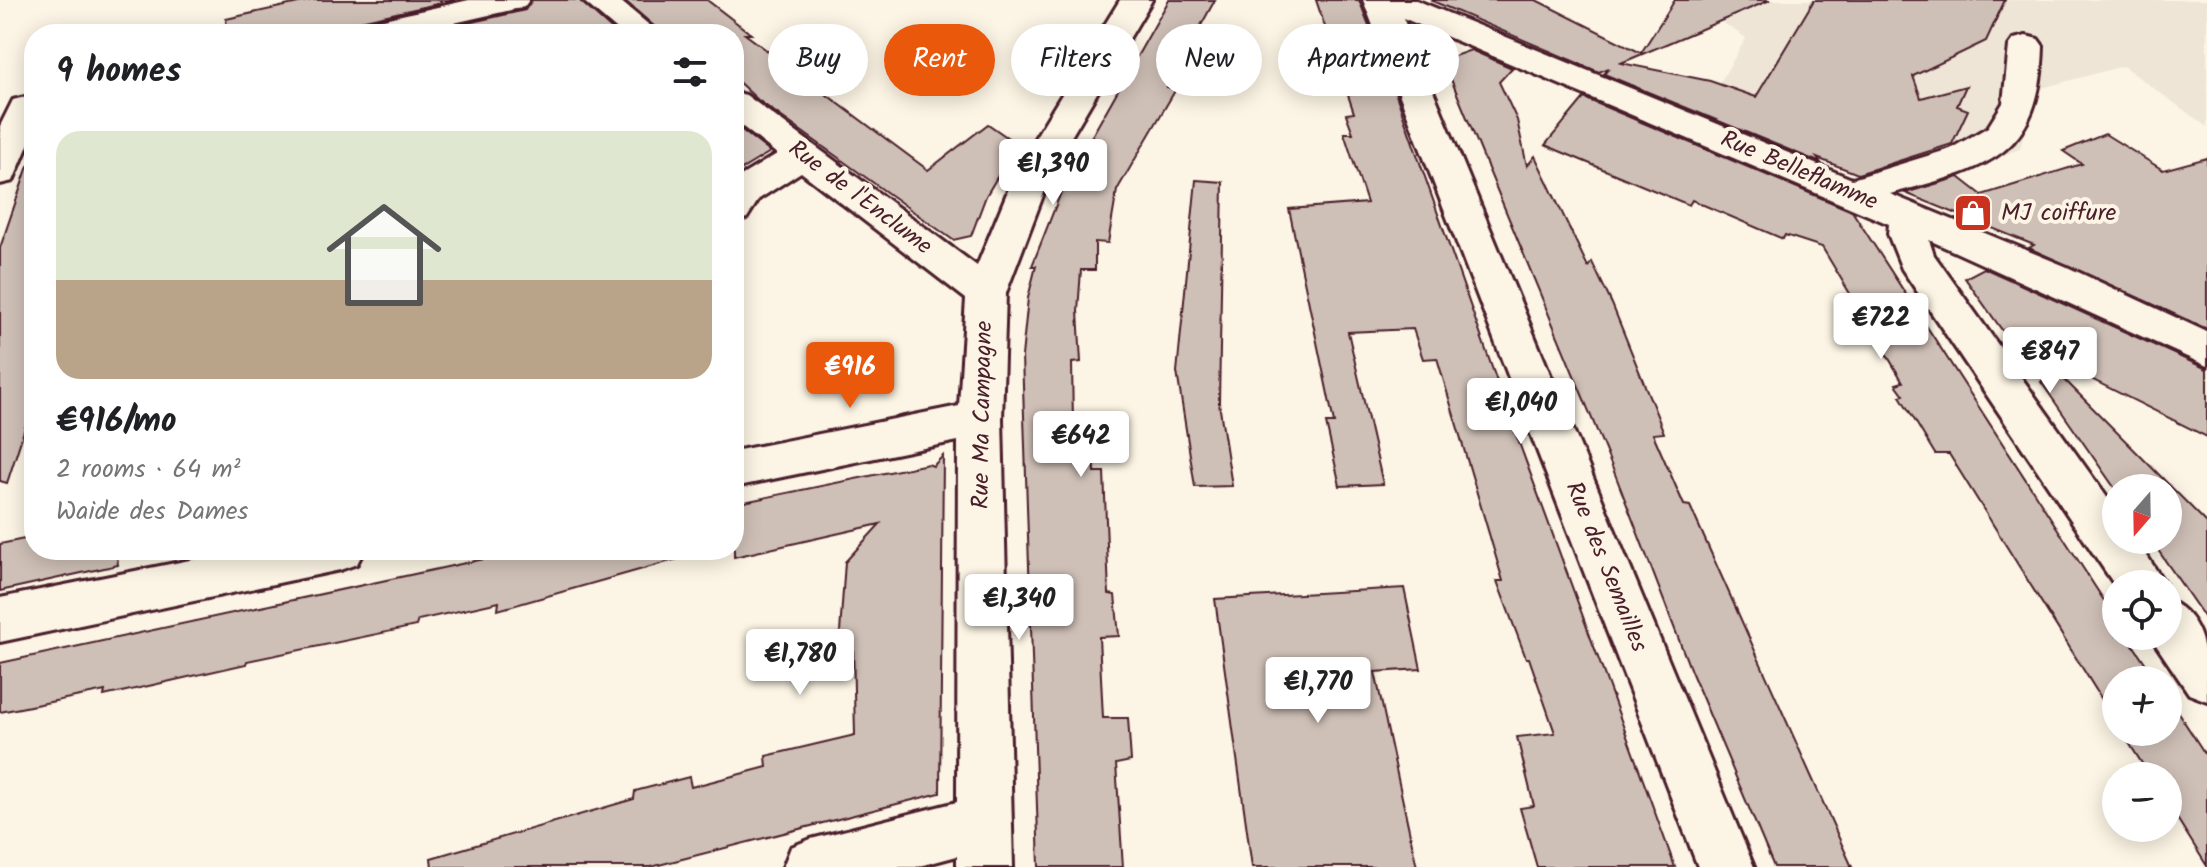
<!DOCTYPE html>
<meta charset="utf-8">
<style>
body{margin:0;font-family:Kalam,sans-serif;background:#f6f6f6;color:#202124;height:100vh;display:flex;flex-direction:column;font-size:30px;white-space:nowrap}
*{box-sizing:border-box;margin:0}
p{font-size:26px;color:#757577}
.icon{flex:none;width:44px;height:44px;fill:none;stroke:currentColor;stroke-width:2;stroke-linecap:round;stroke-linejoin:round}
.map{position:relative;flex:1;overflow:hidden}
.details{position:absolute;left:24px;top:24px;width:720px;height:536px;display:flex;flex-direction:column;background:#fff;border-radius:32px;box-shadow:0 4px 20px #0003}
.details>*{flex:none}
.hud{position:absolute;left:768px;top:24px;width:760px;height:72px;display:flex;gap:16px}
.needle{width:52px;rotate:200deg}
.fabs{position:absolute;left:2102px;top:474px;display:grid;gap:16px}
.fabs a{display:grid;place-items:center;width:80px;height:80px;border-radius:50%;background:#fff;box-shadow:0 4px 20px #0003;font-size:40px}
.price{position:absolute;translate:-50% -68px;padding:0 18px;border-radius:8px;background:#fff;color:#222;font-size:26px;line-height:52px;filter:drop-shadow(0 2px 4px #0008)}
.price::after{content:'';position:absolute;left:50%;top:48px;width:24px;height:18px;margin-left:-12px;background:inherit;clip-path:polygon(0 0,100% 0,50% 100%)}
.price.active{background:#ea580c;color:#fff}
ul{padding:0;list-style:none}
li{display:grid;align-content:center;gap:16px;height:424px;padding:0 32px}
li span{display:grid;place-items:center;height:248px;border-radius:24px;color:#555}
li>.icon{margin-inline-start:auto}
span .icon{width:144px;height:144px;fill:#fffc;stroke-width:1}
li b{font-size:34px}
h2{display:flex;justify-content:space-between;align-items:center;height:96px;padding:0 32px;font-size:34px}
.pill{padding:0 28px;border-radius:36px;background:#fff;box-shadow:0 4px 20px #0003;font-size:28px;line-height:72px}
.pill.active{background:#ea580c;color:#fff}
.map>svg:first-child{display:block}
</style>
<div class="map">
<svg width="2207" height="867" viewBox="0 0 2207 867">
<rect width="100%" height="100%" fill="#fcf5e5"/>
<filter id="ink" filterUnits="userSpaceOnUse"><feTurbulence type="fractalNoise" baseFrequency=".0125" numOctaves="2"/><feDisplacementMap in="SourceGraphic" scale="16" xChannelSelector="R" yChannelSelector="G"/><feConvolveMatrix kernelMatrix="1 2 1 2 8 2 1 2 1" color-interpolation-filters="sRGB"/></filter>
<g filter="url(#ink)">
<!-- built -->
<polygon fill="#eee5d7" points="1709,0 2207,0 2207,127 2123,66 2035,90 2020,149 1904,192 1702,113 1746,38 1697,5"/>
<!-- building -->
<g fill="#cfc0b7" stroke="#4a1f2b" stroke-width="2">
<polygon points="312,0 455,0 347,24 340,34 228,34 226,19"/>
<polygon points="532,0 579,0 617,34 419,34 525,10"/>
<polygon points="624,0 707,0 751,34 745,34 928,170 988,124 1024,149 1011,176 999,174 986,196 971,236 953,240 758,100 734,78 734,34 663,34"/>
<polygon points="1169,0 1215,0 1167,87 1176,89 1117,190 1108,243 1095,242 1095,270 1081,270 1078,311 1081,362 1072,363 1073,425 1081,425 1082,440 1094,441 1095,472 1104,472 1109,594 1115,595 1119,636 1099,637 1103,718 1128,718 1131,761 1116,764 1123,867 1039,867 1022,356 1028,298 1036,266 1032,266 1063,187 1050,185 1055,171 1067,180"/>
<polygon points="1316,0 1359,0 1394,89 1507,410 1675,867 1537,867 1520,808 1534,806 1517,737 1555,733 1529,658 1526,658 1497,581 1503,581 1437,358 1423,359 1413,329 1348,332 1383,484 1340,486 1326,423 1334,423 1289,209 1367,203 1344,133 1353,133 1346,114 1354,113"/>
<polygon points="1430,0 1536,0 1641,53 1675,0 1770,0 1621,63 1710,81 1756,97 1814,0 2005,0 1986,41 1913,76 1921,98 1966,86 1957,106 1968,110 1952,144 1858,174 1817,158 1821,163 1604,74 1609,68 1599,72"/>
<polygon points="1471,50 1512,68 1499,82 1517,120 1527,166 1535,156 1588,267 1592,262 1612,304 1664,433 1653,434 1684,505 1690,506 1852,867 1774,867 1691,671 1615,474 1443,60"/>
<polygon points="1584,98 1852,211 2116,619 2116,636 2127,636 2157,680 2116,680 2116,722 1949,454 1935,454 1900,396 1904,395 1896,384 1903,382 1822,247 1785,235 1783,239 1692,200 1689,205 1545,145"/>
<polygon points="734,124 770,152 734,174"/>
<polygon points="2105,134 2163,170 2207,158 2207,329 2029,248 2034,245 1905,193 1959,177 1982,195 2082,164 2063,151"/>
<polygon points="28,166 34,167 34,400 7,483 0,481 0,248"/>
<polygon points="1196,180 1223,182 1219,403 1232,486 1195,487 1177,372"/>
<polygon points="1984,268 2207,369 2207,437 2007,337 1965,278"/>
<polygon points="2055,370 2207,523 2207,621 2151,540 2168,540 2168,488 2116,490 2041,382"/>
<polygon points="943,456 940,793 651,867 432,867 431,858 634,799 635,791 689,777 691,787 767,767 766,756 855,735 853,646 839,647 845,562 880,524 734,557 734,504 928,464 933,466"/>
<polygon points="34,537 34,550 116,550 118,565 0,591 0,544"/>
<polygon points="526,550 677,550 678,559 498,610 499,602 418,620 416,626 247,661 246,664 153,685 104,696 105,691 0,712 0,663"/>
<polygon points="1404,588 1421,669 1375,672 1417,867 1252,867 1215,599"/>
<polygon points="2168,697 2207,757 2207,866 2168,804 2168,776 2150,776 2122,732 2168,732"/>
</g>
<g fill="none" stroke-linecap="round" stroke-linejoin="round">
<defs>
<g id="minor">
<polygon points="469,0 529,0 524,7 405,34 343,34 348,27"/>
<polygon points="582,0 619,0 660,34 622,34"/>
<polygon points="1120,0 1152,0 1055,164 1006,293 1002,419 1013,867 957,867 957,856 916,867 783,867 791,847 811,839 957,802 958,441 734,487 734,451 959,406 966,299 801,172 759,199 747,218 734,222 734,180 777,154 734,120 734,92 746,95 977,266 1019,164"/>
<path d="M1363,0h53l436,179 98,-30 38,-22 15,-24 6,-57 5,-7 12,-3 12,3 5,7c-3,113 -57,122 -153,148l175,72 142,66v34l-278,-126 5,15 182,255v30h21l28,44h-49v3l-214,-318 -14,-35 1,-10 -486,-206 351,849h-56z"/>
<polygon points="25,97 34,99 34,131 13,181 0,184 0,126 13,100"/>
<polygon points="240,550 364,550 357,564 340,570 0,642 0,598"/>
<path d="M2168,600c39,18 39,59 39,101l-18,-7 -39,-58h18z"/>
</g>
</defs>
<!-- minor casing -->
<use href="#minor" stroke="#4a1f2b" stroke-width="6"/>
<!-- minor -->
<use href="#minor" fill="#fcf5e5" fill-rule="evenodd"/>
</g>
</g>
<!-- icons -->
<defs>
<symbol id="shop-square" viewBox="-11 -11 22 22"><rect x="-9" y="-9" width="18" height="18" rx="4" fill="#c8321e" stroke="#fcf5e5"/><path d="M-5-2.5h2.3a2.7 3.5 0 0 1 5.4 0H5L5.5 6h-11ZM-1.5-2.5h3a1.5 2.3 0 0 0-3 0Z" fill="#fff"/></symbol>
</defs>
<g fill-rule="evenodd">
<use href="#shop-square" x="1951" y="191" width="44" height="44"/>
</g>
<g text-anchor="middle" dominant-baseline="central" stroke-width="8" stroke-linejoin="round" paint-order="stroke">
<!-- street labels -->
<g font-size="24" fill="#4a1f2b" stroke="#fcf5e5">
<text transform="translate(1799 171) rotate(23)">Rue Belleflamme</text>
<text transform="translate(860 198) rotate(37)">Rue de l'Enclume</text>
<text transform="translate(983 415) rotate(-89)">Rue Ma Campagne</text>
<text transform="translate(1606 567) rotate(68)">Rue des Semailles</text>
</g>
<!-- poi labels -->
<g font-size="24" fill="#4a1f2b" stroke="#fcf5e5" text-anchor="start">
<text x="2001" y="213">MJ coiffure</text>
</g>
</g>
</svg>
<div class="fabs">
<a><svg class="needle" viewBox="-14 -14 28 28"><path d="M0-13l5 13h-10z" fill="#e53935"/><path d="M0 13l5-13h-10z" fill="#757577"/></svg></a>
<a><svg class="icon" aria-label="locate" viewBox="0 0 24 24"><circle cx="12" cy="12" r="6"/><path d="M12 2v4M12 18v4M2 12h4M18 12h4"/></svg></a>
<a>+</a>
<a>−</a>
</div>
<b class="price" style="left:1053px;top:207px">€1,390</b>
<b class="price" style="left:1881px;top:361px">€722</b>
<b class="price" style="left:2050px;top:395px">€847</b>
<b class="price active" style="left:850px;top:410px">€916</b>
<b class="price" style="left:1521px;top:446px">€1,040</b>
<b class="price" style="left:1081px;top:479px">€642</b>
<b class="price" style="left:1019px;top:642px">€1,340</b>
<b class="price" style="left:800px;top:697px">€1,780</b>
<b class="price" style="left:1318px;top:725px">€1,770</b>
<div class="hud">
<a class="pill">Buy</a>
<a class="pill active">Rent</a>
<a class="pill">Filters</a>
<a class="pill">New</a>
<a class="pill">Apartment</a>
</div>
<section class="details">
<h2>9 homes<svg class="icon" aria-label="filters" viewBox="0 0 24 24"><path d="M4 7h16M4 17h16"/><circle cx="9" cy="7" r="2"/><circle cx="15" cy="17" r="2"/></svg></h2>
<ul>
<li><span style="background:linear-gradient(#dfe7d0 60%,#b9a48a 0)"><svg class="icon" aria-label="home" viewBox="0 0 24 24"><path d="M3 11l9-7 9 7M6 9v11h12V9"/></svg></span><div><b>€916/mo</b><p>2 rooms · 64 m²</p><p>Waide des Dames</p></div></li>
</ul>
</section>
</div>
